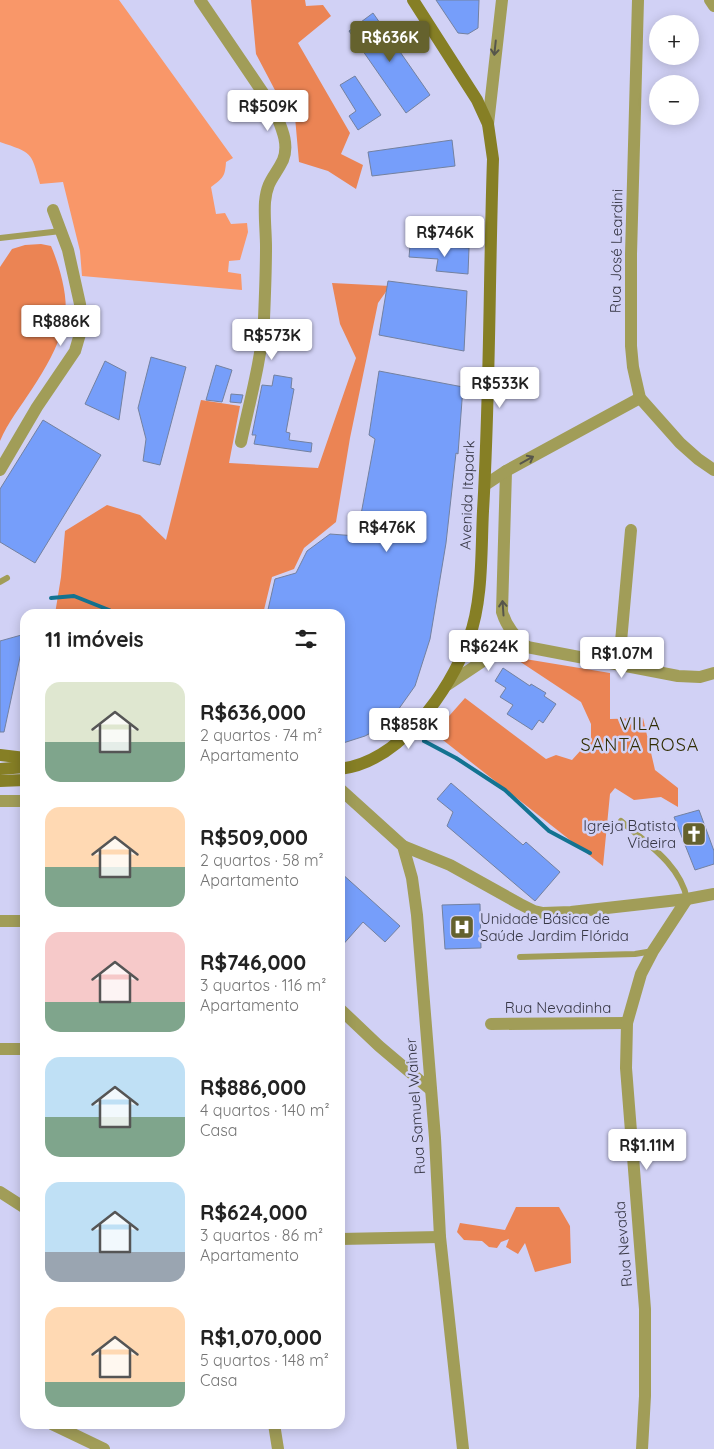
<!DOCTYPE html>
<html lang="pt">
<meta charset="utf-8">
<style>
body{margin:0;font-family:Quicksand,sans-serif;background:#f2f2f2;color:#222;height:100vh;display:flex;flex-direction:column;font-size:19px;white-space:nowrap}
*{box-sizing:border-box;margin:0}
p{font-size:16px;color:#767676}
.icon{flex:none;width:28px;height:28px;fill:none;stroke:currentColor;stroke-width:2;stroke-linecap:round;stroke-linejoin:round}
.map{position:relative;flex:1;overflow:hidden}
.panel{position:absolute;left:20px;top:609px;width:325px;height:820px;display:flex;flex-direction:column;background:#fff;border-radius:15px;box-shadow:0 2px 12px #0003}
.panel>*{flex:none}
.fabs{position:absolute;left:649px;top:15px;display:grid;gap:10px}
.fabs a{display:grid;place-items:center;width:50px;height:50px;border-radius:50%;background:#fff;box-shadow:0 2px 12px #0003;font-size:25px}
.price{position:absolute;translate:-50% -42px;padding:0 11px;border-radius:5px;background:#fff;color:#222;font-size:16px;line-height:32px;filter:drop-shadow(0 1px 2px #0008)}
.price::after{content:'';position:absolute;left:50%;top:30px;width:15px;height:11px;margin-left:-8px;background:inherit;clip-path:polygon(0 0,100% 0,50% 100%)}
.price.current{background:#65622e;color:#fff}
ul{padding:0;list-style:none}
li{display:flex;align-items:center;gap:15px;height:125px;padding:0 25px}
li span{display:grid;place-items:center;flex:none;width:140px;height:100px;border-radius:15px;color:#555}
li>.icon{margin-inline-start:auto}
span .icon{width:60px;height:60px;fill:#fffc;stroke-width:1}
li b{font-size:21px}
h2{display:flex;justify-content:space-between;align-items:center;height:60px;padding:0 25px;font-size:21px}
.map>svg:first-child{display:block}
</style>
<div class="map">
<svg width="714" height="1449" viewBox="0 0 714 1449">
<rect width="100%" height="100%" fill="#d1d1f5"/>
<!-- green -->
<path fill="#f99769" d="M0,0h119l114,158 -7,4c-1,15 -3,16 -15,25l5,27 9,-1 6,11 16,-1 1,9 -8,28 -11,1 -1,11 13,2 1,16 -160,-14 -2,-25 -17,-69 -23,2c-9,-33 -8,-31 -40,-42z"/>
<!-- forest -->
<g fill="#eb8454">
<polygon points="251,0 305,0 306,6 323,5 331,16 298,43 350,133 341,154 363,165 356,189 328,171 299,162 295,117 277,94 256,54"/>
<path d="M41,244l10,2c9,21 19,55 13,78 -6,23 -19,45 -32,65 -11,17 -24,33 -32,52v-174l12,-18 13,-4z"/>
<polygon points="332,283 390,286 378,303 350,438 336,522 304,548 294,569 272,577 263,614 55,614 61,577 65,531 107,505 140,515 166,540 201,400 240,406 229,463 318,468 356,358 340,324"/>
<polygon points="513,657 610,673 610,719 643,718 655,770 678,788 678,807 661,797 634,800 615,788 610,794 603,866 434,733 465,698 546,759 556,755 572,760 591,739 591,724 581,702"/>
<polygon points="516,1207 559,1207 570,1226 571,1263 535,1272 525,1243 518,1254 506,1247 509,1239 501,1242 497,1248 489,1247 482,1241 464,1240 457,1232 460,1223 505,1230"/>
</g>
<g fill="none" stroke-linecap="round" stroke-linejoin="round">
<!-- stream -->
<g stroke="#137391" stroke-width="4">
<polyline points="51,598 74,596 109,610 116,614"/>
<polyline points="424,741 456,758 505,790 549,831 590,853"/>
</g>
</g>
<!-- building -->
<g fill="#769efa" stroke="#7381a0">
<polygon points="436,0 479,0 478,28 468,34 458,33"/>
<polygon points="373,13 430,95 406,113 349,31"/>
<polygon points="355,76 381,115 358,130 349,116 356,111 340,85"/>
<polygon points="452,140 455,166 372,176 368,152"/>
<polygon points="410,246 469,248 468,274 436,271 438,259 409,257"/>
<polygon points="388,281 467,291 464,351 379,335"/>
<polygon points="151,357 186,367 160,465 143,461 146,439 138,408"/>
<polygon points="105,361 126,372 119,420 85,404"/>
<polygon points="216,365 232,370 222,402 206,400"/>
<polygon points="379,371 463,387 458,454 456,453 446,543 430,639 415,686 398,710 380,728 365,736 340,744 340,614 267,614 275,579 296,573 307,551 330,534 357,536 375,439 369,435"/>
<polygon points="274,375 292,378 291,388 294,389 286,432 290,433 289,440 312,443 311,452 254,444 256,435 252,435 262,385 272,386"/>
<polygon points="231,394 243,395 241,403 230,402"/>
<polygon points="43,420 101,455 35,563 0,542 0,489"/>
<polygon points="25,634 4,732 0,732 0,641"/>
<polygon points="503,668 530,686 531,684 546,693 544,696 556,704 543,723 539,720 532,730 507,714 513,705 500,697 506,688 495,681"/>
<polygon points="451,783 523,845 526,842 560,872 535,901 447,826 453,812 437,799"/>
<polygon points="699,810 714,851 714,864 695,870 674,817"/>
<polygon points="340,872 400,926 385,942 363,922 340,948"/>
<polygon points="480,904 481,948 445,949 442,905"/>
</g>
<g fill="none" stroke-linecap="round" stroke-linejoin="round">
<!-- lane -->
<g stroke="#a19d58" stroke-width="6">
<polyline points="0,238 61,231"/>
<polyline points="0,582 7,578"/>
<path d="M621,821c25,22 59,43 66,78"/>
<polyline points="520,957 635,954 653,951"/>
</g>
<!-- street -->
<g stroke="#a19d58" stroke-width="12">
<path d="M200,0l74,109c6,16 16,34 9,51 -8,17 -16,20 -18,42 -1,15 1,30 1,45 0,24 -1,48 -2,72 -2,38 -15,85 -23,123"/>
<polyline points="638,0 631,254 631,346 633,367 640,398 680,443 698,459 714,470"/>
<polyline points="710,0 714,6"/>
<polyline points="488,124 502,0"/>
<polyline points="0,470 37,407 75,351 82,327 80,304 68,250 53,210"/>
<path d="M506,471l-4,141c5,16 13,24 25,35"/>
<polyline points="485,485 506,471 640,398"/>
<polyline points="619,664 631,530"/>
<polyline points="447,685 492,655 527,647 678,676 700,677 714,673"/>
<polyline points="340,789 403,846 412,878 417,915 435,1138 440,1237 463,1449"/>
<polyline points="0,801 25,801"/>
<polyline points="403,846 450,865 520,904 534,911 543,913 571,912 687,899 714,894"/>
<polyline points="0,921 25,921"/>
<polyline points="340,1009 379,1046 431,1090"/>
<polyline points="491,1024 627,1023"/>
<polyline points="0,1049 25,1049"/>
<polyline points="0,1192 25,1208"/>
<polyline points="340,1239 440,1237"/>
<polyline points="52,1424 104,1449"/>
<polyline points="274,1424 278,1449"/>
<polyline points="642,1449 645,1396 645,1309 626,1068 627,1023 641,974 653,951 687,899"/>
</g>
<!-- secondary -->
<g stroke="#867f25" stroke-width="12">
<polyline points="0,755 25,758"/>
<polyline points="0,769 25,767"/>
<path d="M340,769c60,-7 110,-78 129,-131 14,-37 12,-88 14,-127 7,-117 6,-235 10,-352l-5,-35 -11,-24 -64,-100"/>
<polyline points="0,781 25,780"/>
</g>
</g>
<!-- one-way arrows -->
<defs><path id="oneway-shaft" d="M-6 0H5M1.5-3L5.5 0L1.5 3" fill="none" stroke-width="1.6" stroke-linecap="round" stroke-linejoin="round" transform="scale(1.25)"/></defs>
<g stroke="#57564b">
<use href="#oneway-shaft" transform="translate(495 48) rotate(96)"/>
<use href="#oneway-shaft" transform="translate(527 460) rotate(-29)"/>
<use href="#oneway-shaft" transform="translate(503 608) rotate(-94)"/>
</g>
<!-- icons -->
<defs>
<symbol id="church-square" viewBox="-11 -11 22 22"><rect x="-9" y="-9" width="18" height="18" rx="4" fill="#65622e" stroke="#d1d1f5"/><path d="M-1.2-6h2.4v3.5h3.3v2.4h-3.3V6h-2.4V-.1h-3.3v-2.4h3.3Z" fill="#fff"/></symbol>
<symbol id="hospital-square" viewBox="-11 -11 22 22"><rect x="-9" y="-9" width="18" height="18" rx="4" fill="#65622e" stroke="#d1d1f5"/><path d="M-5-5h3v3.5h4V-5h3V5h-3V1.5h-4V5h-3Z" fill="#fff"/></symbol>
</defs>
<g fill-rule="evenodd">
<use href="#church-square" x="680" y="820" width="28" height="28"/>
<use href="#hospital-square" x="448" y="913" width="28" height="28"/>
</g>
<g text-anchor="middle" dominant-baseline="central" stroke-width="5" stroke-linejoin="round" paint-order="stroke">
<!-- street labels -->
<g font-size="15" fill="#373745" stroke="#d1d1f5">
<text transform="translate(616 251) rotate(-89)">Rua José Leardini</text>
<text transform="translate(467 495) rotate(-88)">Avenida Itapark</text>
<text x="558" y="1007">Rua Nevadinha</text>
<text transform="translate(415 1106) rotate(-94)">Rua Samuel Wainer</text>
<text transform="translate(623 1244) rotate(-95)">Rua Nevada</text>
</g>
<!-- poi labels -->
<g font-size="15" fill="#373745" stroke="#d1d1f5" text-anchor="end">
<text x="676" y="825">Igreja Batista<tspan x="676" dy="17">Videira</tspan></text>
<text x="480" y="918" text-anchor="start">Unidade Básica de<tspan x="480" dy="17">Saúde Jardim Flórida</tspan></text>
</g>
<!-- quarter labels -->
<g font-size="18" letter-spacing="1" fill="#302d02" stroke="#d1d1f5">
<text x="640" y="723">VILA<tspan x="640" dy="21">SANTA ROSA</tspan></text>
</g>
</g>
</svg>
<div class="fabs">
<a>+</a>
<a>−</a>
</div>
<b class="price current" style="left:390px;top:63px">R$636K</b>
<b class="price" style="left:268px;top:132px">R$509K</b>
<b class="price" style="left:445px;top:258px">R$746K</b>
<b class="price" style="left:61px;top:347px">R$886K</b>
<b class="price" style="left:272px;top:361px">R$573K</b>
<b class="price" style="left:500px;top:409px">R$533K</b>
<b class="price" style="left:387px;top:553px">R$476K</b>
<b class="price" style="left:489px;top:672px">R$624K</b>
<b class="price" style="left:622px;top:679px">R$1.07M</b>
<b class="price" style="left:409px;top:750px">R$858K</b>
<b class="price" style="left:647px;top:1171px">R$1.11M</b>
<section class="panel">
<h2>11 imóveis<svg class="icon" aria-label="filters" viewBox="0 0 24 24"><path d="M4 7h16M4 17h16"/><circle cx="9" cy="7" r="2"/><circle cx="15" cy="17" r="2"/></svg></h2>
<ul>
<li><span style="background:linear-gradient(#dfe7d0 60%,#7fa58c 0)"><svg class="icon" aria-label="home" viewBox="0 0 24 24"><path d="M3 11l9-7 9 7M6 9v11h12V9"/></svg></span><div><b>R$636,000</b><p>2 quartos · 74 m²</p><p>Apartamento</p></div></li>
<li><span style="background:linear-gradient(#ffd9b3 60%,#7fa58c 0)"><svg class="icon" aria-label="home" viewBox="0 0 24 24"><path d="M3 11l9-7 9 7M6 9v11h12V9"/></svg></span><div><b>R$509,000</b><p>2 quartos · 58 m²</p><p>Apartamento</p></div></li>
<li><span style="background:linear-gradient(#f6c9c9 70%,#7fa58c 0)"><svg class="icon" aria-label="home" viewBox="0 0 24 24"><path d="M3 11l9-7 9 7M6 9v11h12V9"/></svg></span><div><b>R$746,000</b><p>3 quartos · 116 m²</p><p>Apartamento</p></div></li>
<li><span style="background:linear-gradient(#bfe0f5 60%,#7fa58c 0)"><svg class="icon" aria-label="home" viewBox="0 0 24 24"><path d="M3 11l9-7 9 7M6 9v11h12V9"/></svg></span><div><b>R$886,000</b><p>4 quartos · 140 m²</p><p>Casa</p></div></li>
<li><span style="background:linear-gradient(#bfe0f5 70%,#9aa5b1 0)"><svg class="icon" aria-label="home" viewBox="0 0 24 24"><path d="M3 11l9-7 9 7M6 9v11h12V9"/></svg></span><div><b>R$624,000</b><p>3 quartos · 86 m²</p><p>Apartamento</p></div></li>
<li><span style="background:linear-gradient(#ffd9b3 75%,#7fa58c 0)"><svg class="icon" aria-label="home" viewBox="0 0 24 24"><path d="M3 11l9-7 9 7M6 9v11h12V9"/></svg></span><div><b>R$1,070,000</b><p>5 quartos · 148 m²</p><p>Casa</p></div></li>
</ul>
</section>
</div>
